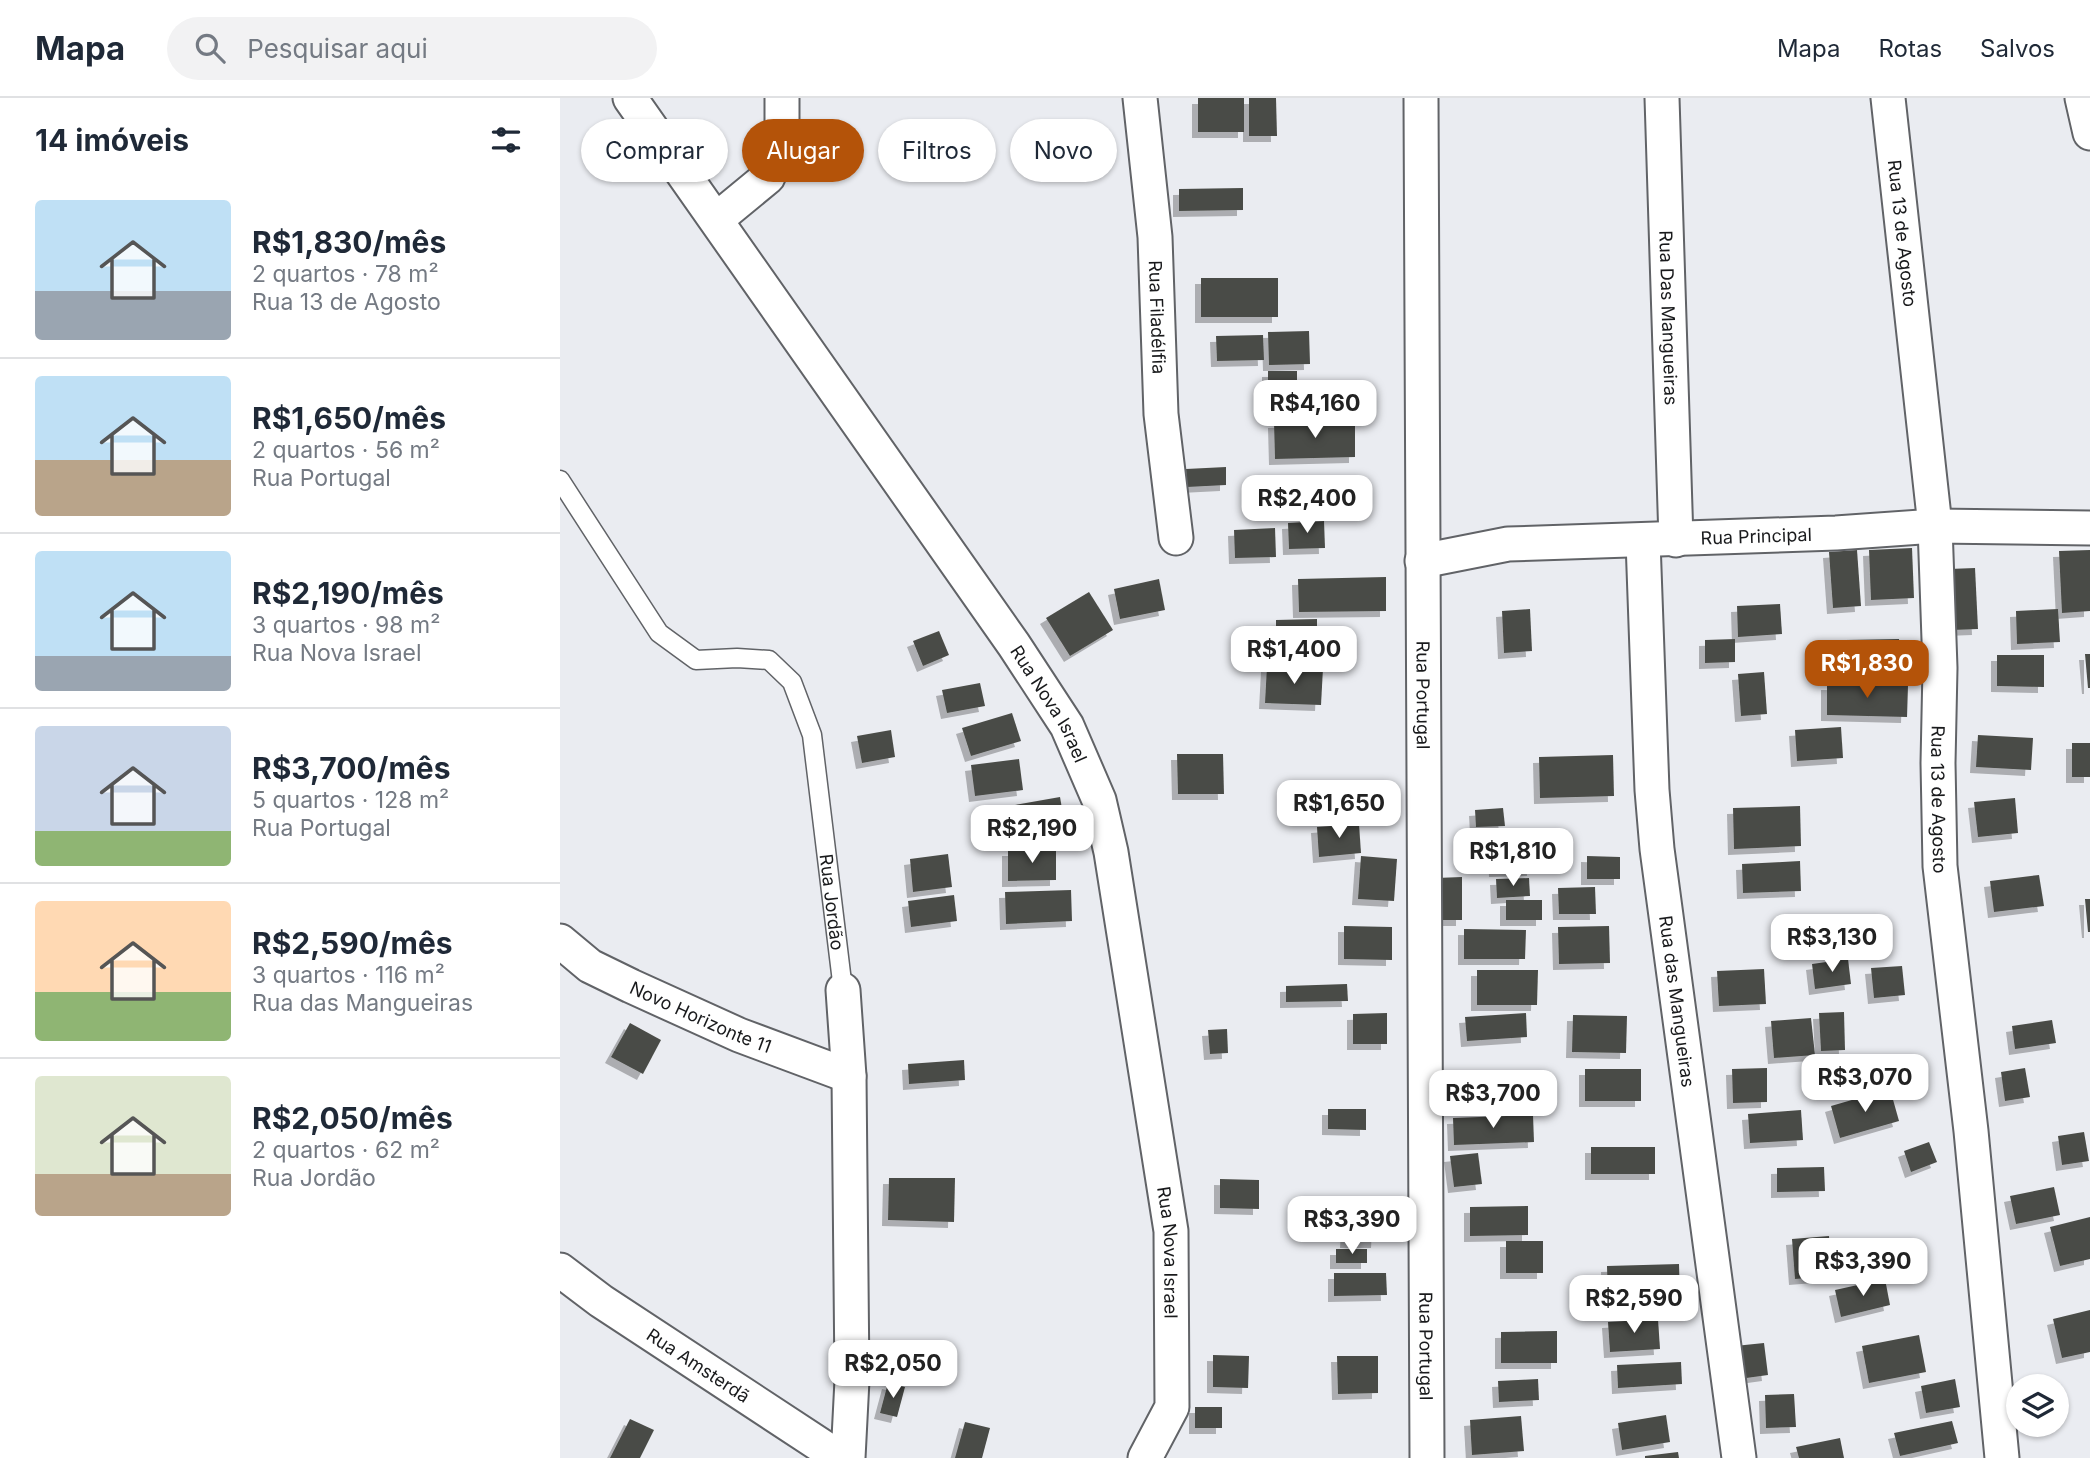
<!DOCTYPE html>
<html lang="pt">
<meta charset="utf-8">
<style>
body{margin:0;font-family:Inter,sans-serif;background:#f2f2f3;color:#1f2937;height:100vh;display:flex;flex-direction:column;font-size:26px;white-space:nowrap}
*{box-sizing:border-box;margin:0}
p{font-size:23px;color:#747a83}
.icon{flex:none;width:38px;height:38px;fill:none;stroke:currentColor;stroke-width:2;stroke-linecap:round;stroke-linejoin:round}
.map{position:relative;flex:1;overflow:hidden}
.side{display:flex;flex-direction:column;background:#fff;width:560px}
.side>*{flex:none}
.hud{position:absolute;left:21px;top:21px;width:665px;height:63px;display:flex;gap:14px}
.fabs{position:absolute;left:1446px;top:1276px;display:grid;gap:14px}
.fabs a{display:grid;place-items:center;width:63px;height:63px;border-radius:50%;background:#fff;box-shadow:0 2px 5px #0004;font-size:35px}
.price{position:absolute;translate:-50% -60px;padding:0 16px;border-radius:14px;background:#fff;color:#222;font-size:23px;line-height:46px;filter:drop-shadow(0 2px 4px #0008)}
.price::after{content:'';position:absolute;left:50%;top:42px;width:21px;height:16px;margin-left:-10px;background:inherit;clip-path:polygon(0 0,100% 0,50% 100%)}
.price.selected{background:#b45309;color:#fff}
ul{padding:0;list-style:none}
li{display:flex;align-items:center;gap:21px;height:175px;padding:0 35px}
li+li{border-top:2px solid #e0e1e3}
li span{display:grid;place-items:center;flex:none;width:196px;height:140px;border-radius:7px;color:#555}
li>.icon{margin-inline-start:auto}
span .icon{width:84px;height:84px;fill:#fffc;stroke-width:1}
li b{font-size:30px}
h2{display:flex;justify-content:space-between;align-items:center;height:84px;padding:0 35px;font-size:30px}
.tag{padding:0 24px;border-radius:32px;background:#fff;box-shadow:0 2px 5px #0004;font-size:24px;line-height:63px}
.tag.selected{background:#b45309;color:#fff}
header{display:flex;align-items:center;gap:42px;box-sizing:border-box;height:98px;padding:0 35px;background:#fff;border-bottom:2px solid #e0e1e3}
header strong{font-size:33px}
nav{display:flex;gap:38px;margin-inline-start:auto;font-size:24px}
.search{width:490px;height:63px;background:#f2f2f3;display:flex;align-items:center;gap:18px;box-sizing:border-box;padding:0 24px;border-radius:38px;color:#747a83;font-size:26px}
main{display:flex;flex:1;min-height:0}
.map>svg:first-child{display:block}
</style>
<header>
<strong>Mapa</strong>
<div class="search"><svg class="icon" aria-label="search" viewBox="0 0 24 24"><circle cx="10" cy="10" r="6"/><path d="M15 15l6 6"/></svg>Pesquisar aqui</div>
<nav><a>Mapa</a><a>Rotas</a><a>Salvos</a></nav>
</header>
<main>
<section class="side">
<h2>14 imóveis<svg class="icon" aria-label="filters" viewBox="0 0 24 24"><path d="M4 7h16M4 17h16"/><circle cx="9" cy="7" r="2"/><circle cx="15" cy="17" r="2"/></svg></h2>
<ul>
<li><span style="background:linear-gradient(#bfe0f5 65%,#9aa5b1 0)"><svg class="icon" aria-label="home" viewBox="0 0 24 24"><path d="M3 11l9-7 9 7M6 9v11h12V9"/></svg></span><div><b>R$1,830/mês</b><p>2 quartos · 78 m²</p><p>Rua 13 de Agosto</p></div></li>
<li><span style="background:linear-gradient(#bfe0f5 60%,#b9a48a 0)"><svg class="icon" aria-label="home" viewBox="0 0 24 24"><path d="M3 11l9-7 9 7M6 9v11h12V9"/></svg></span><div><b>R$1,650/mês</b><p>2 quartos · 56 m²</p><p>Rua Portugal</p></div></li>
<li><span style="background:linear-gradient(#bfe0f5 75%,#9aa5b1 0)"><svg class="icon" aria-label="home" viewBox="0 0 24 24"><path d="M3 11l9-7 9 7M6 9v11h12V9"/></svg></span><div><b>R$2,190/mês</b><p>3 quartos · 98 m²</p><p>Rua Nova Israel</p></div></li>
<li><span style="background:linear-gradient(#c9d6e8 75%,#8fb573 0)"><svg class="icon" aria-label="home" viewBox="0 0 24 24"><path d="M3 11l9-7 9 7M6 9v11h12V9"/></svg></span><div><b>R$3,700/mês</b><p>5 quartos · 128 m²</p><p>Rua Portugal</p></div></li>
<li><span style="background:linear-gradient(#ffd9b3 65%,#8fb573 0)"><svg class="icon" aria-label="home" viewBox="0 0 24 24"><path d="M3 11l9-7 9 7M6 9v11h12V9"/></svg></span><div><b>R$2,590/mês</b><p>3 quartos · 116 m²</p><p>Rua das Mangueiras</p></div></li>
<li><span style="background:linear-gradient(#dfe7d0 70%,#b9a48a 0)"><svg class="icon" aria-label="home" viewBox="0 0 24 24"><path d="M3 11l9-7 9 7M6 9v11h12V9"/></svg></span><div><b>R$2,050/mês</b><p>2 quartos · 62 m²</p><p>Rua Jordão</p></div></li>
</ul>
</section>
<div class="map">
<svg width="1530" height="1360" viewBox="0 0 1530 1360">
<defs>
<filter id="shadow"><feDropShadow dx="-6" dy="6" stdDeviation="0" flood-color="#0004"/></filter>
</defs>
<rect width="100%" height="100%" fill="#eaecf1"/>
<!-- building -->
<g fill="#4a4c47" filter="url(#shadow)">
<rect x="638" y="0" width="46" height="34"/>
<polygon points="689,0 716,0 717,38 689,38"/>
<polygon points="683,90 683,112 619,113 619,91"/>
<rect x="641" y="180" width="77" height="39"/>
<polygon points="749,233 750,266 709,267 708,234"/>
<polygon points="703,237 704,262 657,263 656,238"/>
<rect x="708" y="273" width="29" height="44"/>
<polygon points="795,323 795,359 715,361 714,324"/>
<polygon points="666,369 666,387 627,389 626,371"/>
<polygon points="764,423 765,450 729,451 728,425"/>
<polygon points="715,430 716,459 675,460 674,432"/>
<polygon points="1352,450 1354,500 1311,502 1309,452"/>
<polygon points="1297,452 1301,508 1273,510 1269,454"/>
<polygon points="1530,452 1530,513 1502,515 1499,453"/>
<polygon points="1415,470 1418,531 1392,532 1389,471"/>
<polygon points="826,479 826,513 739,514 738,481"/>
<polygon points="599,481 605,512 560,521 554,491"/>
<polygon points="529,494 553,532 510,558 486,520"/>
<polygon points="1220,506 1222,536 1178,539 1177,508"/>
<polygon points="970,511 972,553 944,555 942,513"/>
<polygon points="1498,511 1500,544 1457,546 1456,513"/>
<polygon points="757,521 757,558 716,558 716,522"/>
<polygon points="379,533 389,557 363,568 353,543"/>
<polygon points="1175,541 1175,564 1145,565 1145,542"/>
<polygon points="1339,541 1340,569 1287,570 1286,542"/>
<polygon points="1525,556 1530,556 1530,590 1528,590"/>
<polygon points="1437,557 1484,557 1484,589 1437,588"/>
<polygon points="707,568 763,570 761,607 705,605"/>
<polygon points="1204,574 1207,616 1181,618 1178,576"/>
<polygon points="420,585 425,608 387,615 382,592"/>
<polygon points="1267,586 1348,587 1347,619 1267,617"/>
<polygon points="452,615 461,643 411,658 402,630"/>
<polygon points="1281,629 1283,660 1237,663 1235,632"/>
<polygon points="331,632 335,659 302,665 297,638"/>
<polygon points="1418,637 1473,640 1471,672 1416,669"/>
<rect x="1512" y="645" width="18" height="34"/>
<polygon points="617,656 663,656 664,696 618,696"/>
<polygon points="1053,657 1054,698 980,700 979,659"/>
<polygon points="459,661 463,692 415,698 411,667"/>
<polygon points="500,699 505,728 461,737 455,707"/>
<polygon points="1455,700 1458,735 1418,739 1414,704"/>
<polygon points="1240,708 1241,748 1174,751 1173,710"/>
<polygon points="943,710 945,728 916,729 915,712"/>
<polygon points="799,726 801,755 759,759 757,729"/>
<polygon points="972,745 973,772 935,773 934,746"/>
<polygon points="448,752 496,752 496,782 448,783"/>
<polygon points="388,756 392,789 353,794 350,761"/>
<polygon points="801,758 837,761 834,803 798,801"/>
<polygon points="1027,758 1060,759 1060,781 1027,781"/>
<polygon points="1240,763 1241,793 1183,795 1182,766"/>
<polygon points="1479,777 1484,808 1434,814 1430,783"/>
<polygon points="902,779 902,822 876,822 876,780"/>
<polygon points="969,780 970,798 937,800 936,781"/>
<polygon points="1035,789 1036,816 999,816 998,790"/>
<polygon points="511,792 512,823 446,826 445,794"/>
<polygon points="394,797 397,823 351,829 348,803"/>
<polygon points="1525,801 1530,801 1530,834 1528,834"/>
<rect x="946" y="802" width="36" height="20"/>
<polygon points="784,828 832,829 832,862 784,861"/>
<polygon points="1049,828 1050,865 999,866 998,829"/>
<polygon points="904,831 966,832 965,861 904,861"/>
<polygon points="1288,861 1291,886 1255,891 1252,866"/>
<polygon points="1342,868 1345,897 1314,900 1311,870"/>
<polygon points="1204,871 1206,906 1159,908 1157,873"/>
<polygon points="917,872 978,872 977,907 917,907"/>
<polygon points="787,886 788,903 726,904 726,888"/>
<polygon points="1284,914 1285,952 1261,953 1259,915"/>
<polygon points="827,915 827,946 793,946 793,916"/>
<polygon points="966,915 967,939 907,943 905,919"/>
<polygon points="1013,917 1067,918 1066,955 1012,954"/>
<polygon points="1251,920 1255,957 1214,960 1211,923"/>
<polygon points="1492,922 1496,945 1455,951 1452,928"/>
<polygon points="70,925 101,942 83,976 51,959"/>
<polygon points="667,931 668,955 650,956 648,932"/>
<polygon points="404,962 405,982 349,986 348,966"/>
<polygon points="1207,970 1207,1004 1173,1005 1172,971"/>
<polygon points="1465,970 1470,999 1445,1003 1441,974"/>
<rect x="1025" y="971" width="56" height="32"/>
<polygon points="1330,991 1339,1023 1280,1040 1271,1008"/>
<polygon points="768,1011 806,1011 806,1032 768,1031"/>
<polygon points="1241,1012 1243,1042 1190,1045 1188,1016"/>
<polygon points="973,1017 974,1044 894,1047 893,1020"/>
<polygon points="1524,1034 1529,1063 1502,1067 1498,1038"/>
<polygon points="1369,1044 1377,1064 1351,1074 1344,1053"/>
<rect x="1031" y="1049" width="64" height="27"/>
<polygon points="918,1055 922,1086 894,1089 890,1058"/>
<polygon points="1264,1069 1265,1093 1217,1094 1217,1070"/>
<polygon points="329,1080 395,1080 394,1124 328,1122"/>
<polygon points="660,1081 699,1082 699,1111 660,1110"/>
<polygon points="1494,1089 1500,1117 1456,1126 1450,1098"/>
<polygon points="968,1108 968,1137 910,1138 910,1109"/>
<polygon points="1530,1119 1530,1161 1500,1168 1490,1129"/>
<polygon points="787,1125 818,1126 817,1144 786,1144"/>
<polygon points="1269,1138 1272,1178 1235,1181 1232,1141"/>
<rect x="946" y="1143" width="37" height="32"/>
<rect x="776" y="1151" width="31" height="14"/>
<polygon points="1119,1166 1120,1199 1048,1202 1047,1168"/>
<polygon points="774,1175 826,1175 827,1197 774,1198"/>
<polygon points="1325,1181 1330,1207 1281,1219 1275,1192"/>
<polygon points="1530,1212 1530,1254 1502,1260 1493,1221"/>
<polygon points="1098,1221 1100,1251 1050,1254 1048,1224"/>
<polygon points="997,1233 997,1265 941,1265 941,1234"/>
<polygon points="1359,1237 1366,1274 1309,1285 1302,1248"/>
<polygon points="1204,1245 1208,1277 1179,1281 1175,1248"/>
<polygon points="653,1257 689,1258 688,1290 653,1289"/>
<polygon points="777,1258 818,1258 818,1295 778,1296"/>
<polygon points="1121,1264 1122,1286 1058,1290 1057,1267"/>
<polygon points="978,1281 979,1302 939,1304 938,1283"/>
<polygon points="1395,1281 1400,1309 1366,1315 1361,1288"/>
<polygon points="328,1285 345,1289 337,1319 320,1315"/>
<polygon points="1234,1296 1236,1329 1206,1330 1205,1297"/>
<rect x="635" y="1309" width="27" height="21"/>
<polygon points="1106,1317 1110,1344 1062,1352 1058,1325"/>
<polygon points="961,1318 964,1353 912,1357 910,1322"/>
<polygon points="70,1321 94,1332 80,1360 50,1360"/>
<polygon points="1392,1323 1398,1345 1340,1358 1334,1335"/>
<polygon points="405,1324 430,1330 422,1360 395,1360"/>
<polygon points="1280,1340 1284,1360 1239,1360 1236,1349"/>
<polygon points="1118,1354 1119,1360 1085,1360 1085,1358"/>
</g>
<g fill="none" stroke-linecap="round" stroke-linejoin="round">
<defs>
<g id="lane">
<path id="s1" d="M0,382l99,153 37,27 41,-2 32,2 23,22 20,53 31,255"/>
</g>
<g id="street">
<path id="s2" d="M70,0l384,547 53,81 32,74 12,52 60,379 1,176 -27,51"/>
<path id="s3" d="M580,0l15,139 6,177 15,124"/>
<path id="s4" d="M861,0l6,1360"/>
<path id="s5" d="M1102,0l14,442"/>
<path id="s6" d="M1328,0l47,428 5,142 -2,95 2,103 31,265 31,327"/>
<polyline points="1522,0 1530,35"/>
<polyline points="157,121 208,79 222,34 222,0"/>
<path id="s7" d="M1083,443l9,249 5,59 82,609"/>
<path id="s8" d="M862,463l86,-17 328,-11 99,-7 155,2"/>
<path id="s9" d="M0,843l30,25 41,20 108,49 110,41"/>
<polyline points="283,892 289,978 292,1282 288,1360"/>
<path id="s10" d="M0,1172l41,31 239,157"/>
</g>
</defs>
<!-- lane casing -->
<use href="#lane" stroke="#616367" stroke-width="21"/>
<!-- street casing -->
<use href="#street" stroke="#616367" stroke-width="37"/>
<!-- lane -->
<use href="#lane" stroke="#fff" stroke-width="18"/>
<!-- street -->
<use href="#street" stroke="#fff" stroke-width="33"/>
</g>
<g text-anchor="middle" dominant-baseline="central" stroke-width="7" stroke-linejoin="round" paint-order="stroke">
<!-- street labels -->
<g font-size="18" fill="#191a1c" stroke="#eaecf1">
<text stroke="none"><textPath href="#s6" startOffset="136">Rua 13 de Agosto</textPath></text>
<text stroke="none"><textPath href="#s3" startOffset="220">Rua Filadélfia</textPath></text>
<text stroke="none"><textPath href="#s5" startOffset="220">Rua Das Mangueiras</textPath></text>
<text stroke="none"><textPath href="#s8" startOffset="336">Rua Principal</textPath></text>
<text stroke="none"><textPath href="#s4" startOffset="597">Rua Portugal</textPath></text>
<text stroke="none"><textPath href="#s2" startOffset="737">Rua Nova Israel</textPath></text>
<text stroke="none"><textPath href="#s6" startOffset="704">Rua 13 de Agosto</textPath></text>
<text stroke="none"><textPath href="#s1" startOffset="558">Rua Jordão</textPath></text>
<text stroke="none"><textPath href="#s7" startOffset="462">Rua das Mangueiras</textPath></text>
<text stroke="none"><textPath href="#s9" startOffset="161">Novo Horizonte 11</textPath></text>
<text stroke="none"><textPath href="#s2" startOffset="1304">Rua Nova Israel</textPath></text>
<text stroke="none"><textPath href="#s4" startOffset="1248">Rua Portugal</textPath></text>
<text stroke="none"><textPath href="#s10" startOffset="168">Rua Amsterdã</textPath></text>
</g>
</g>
</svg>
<div class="fabs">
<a><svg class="icon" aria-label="layers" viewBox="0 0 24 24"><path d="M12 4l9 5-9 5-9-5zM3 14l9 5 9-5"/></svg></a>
</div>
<b class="price" style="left:755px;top:342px">R$4,160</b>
<b class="price" style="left:747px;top:437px">R$2,400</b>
<b class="price" style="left:734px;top:588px">R$1,400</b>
<b class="price selected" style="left:1307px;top:602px">R$1,830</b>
<b class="price" style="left:779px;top:742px">R$1,650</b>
<b class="price" style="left:472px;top:767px">R$2,190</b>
<b class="price" style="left:953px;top:790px">R$1,810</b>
<b class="price" style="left:1272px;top:876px">R$3,130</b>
<b class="price" style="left:1305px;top:1016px">R$3,070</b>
<b class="price" style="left:933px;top:1032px">R$3,700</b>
<b class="price" style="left:792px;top:1158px">R$3,390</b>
<b class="price" style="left:1303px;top:1200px">R$3,390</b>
<b class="price" style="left:1074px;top:1237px">R$2,590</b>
<b class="price" style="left:333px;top:1302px">R$2,050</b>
<div class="hud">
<a class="tag">Comprar</a>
<a class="tag selected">Alugar</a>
<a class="tag">Filtros</a>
<a class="tag">Novo</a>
</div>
</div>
</main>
